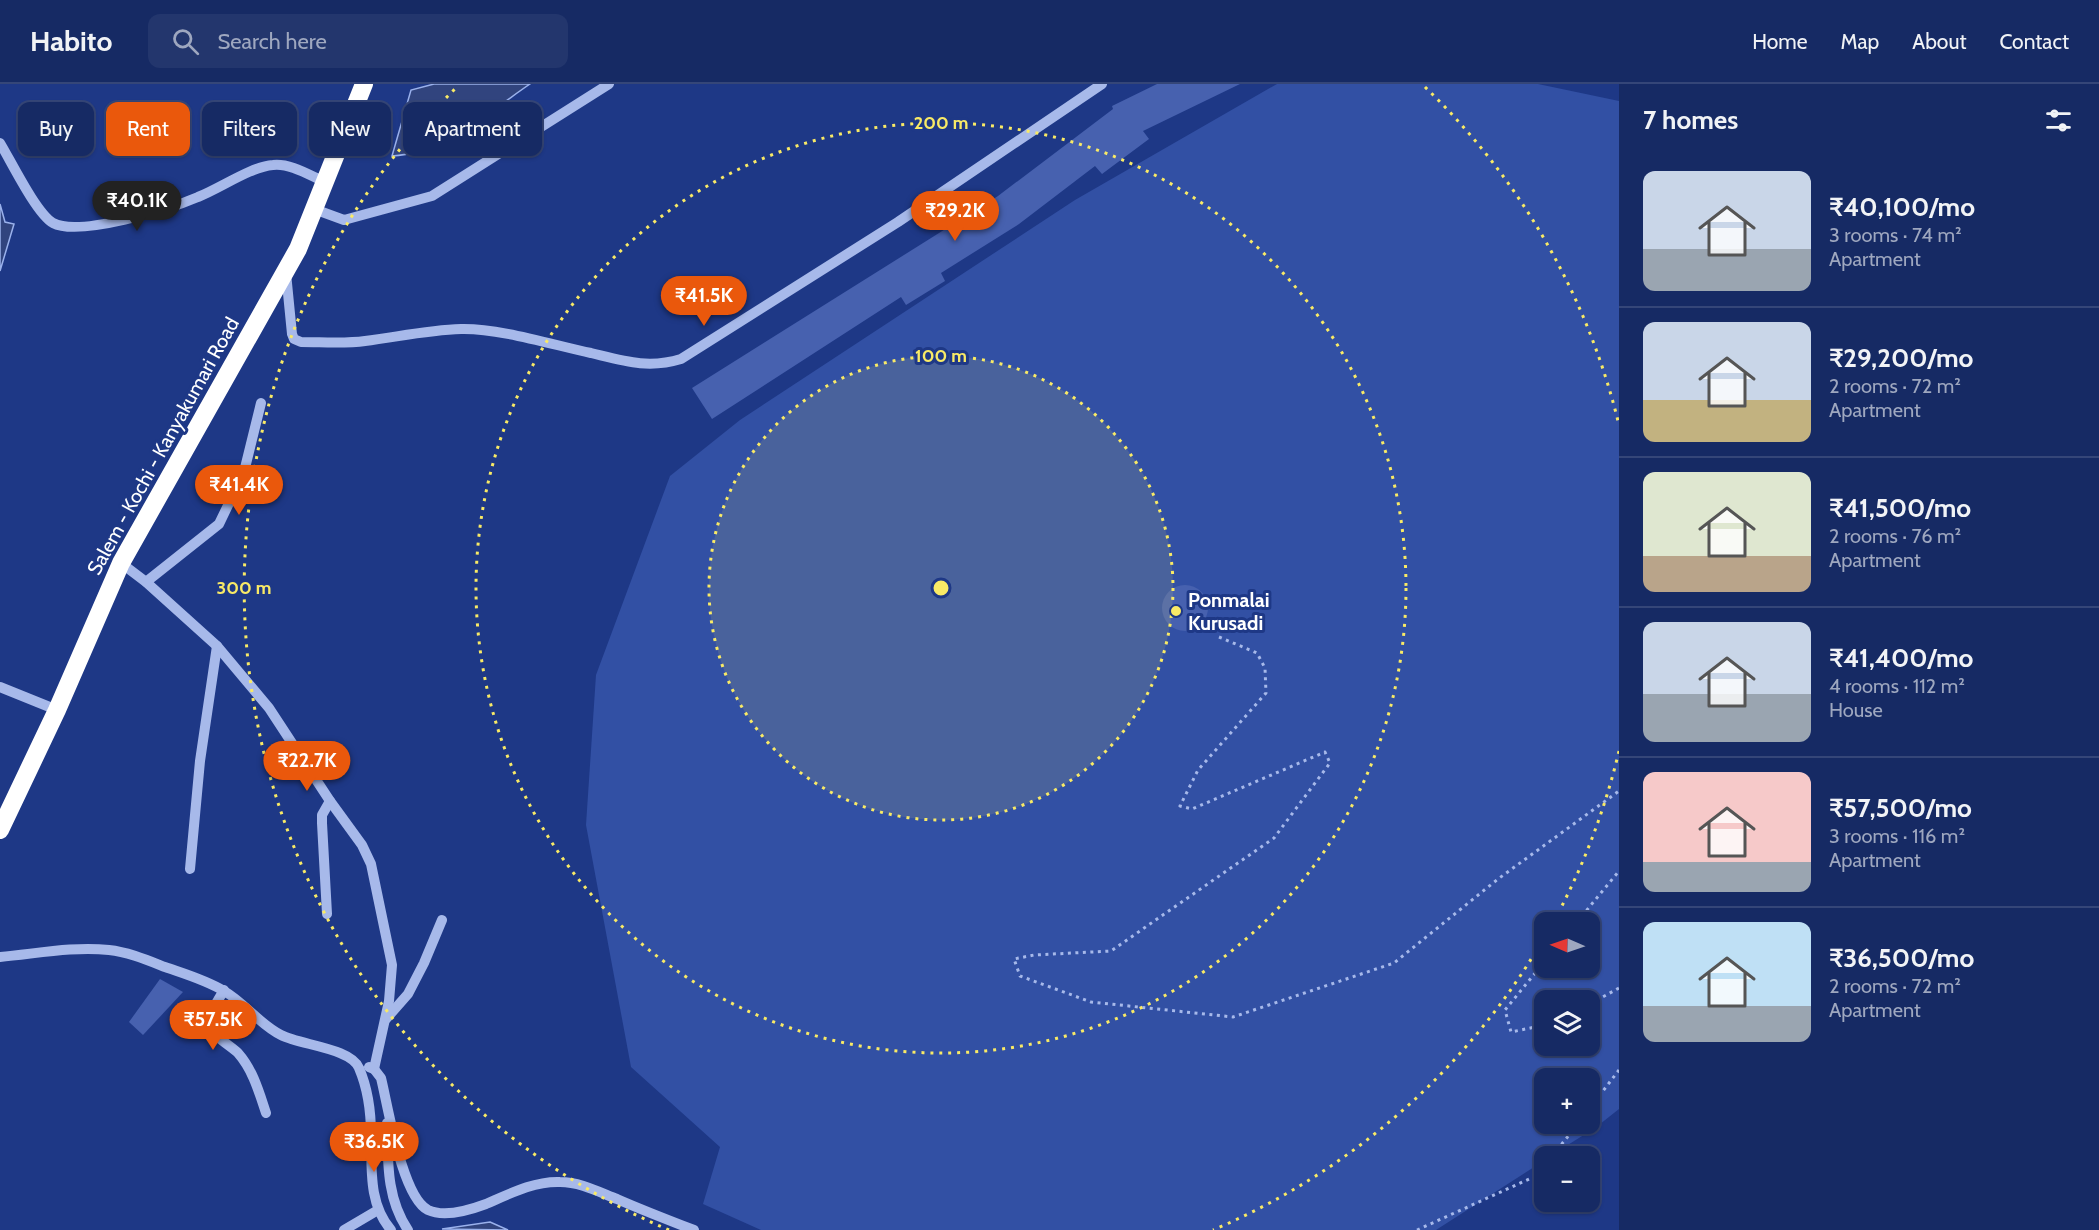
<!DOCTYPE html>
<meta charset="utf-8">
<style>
body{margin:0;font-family:Cabin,sans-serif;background:#23366d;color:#f1f3f6;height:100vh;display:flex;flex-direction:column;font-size:22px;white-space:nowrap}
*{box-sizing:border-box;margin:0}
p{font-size:20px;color:#9ea7bf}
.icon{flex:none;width:33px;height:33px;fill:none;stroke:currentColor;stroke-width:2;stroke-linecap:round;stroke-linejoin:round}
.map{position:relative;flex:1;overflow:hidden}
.side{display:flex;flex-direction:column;background:#162a64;width:480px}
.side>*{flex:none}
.top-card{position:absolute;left:18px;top:18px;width:570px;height:54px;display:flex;gap:12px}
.needle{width:39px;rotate:272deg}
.controls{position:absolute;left:1534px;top:828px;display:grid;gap:12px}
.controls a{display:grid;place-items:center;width:66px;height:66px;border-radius:12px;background:#162a64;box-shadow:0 2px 4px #0004,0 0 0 2px #354678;font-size:30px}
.price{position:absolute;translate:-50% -51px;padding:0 14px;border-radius:21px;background:#ea580c;color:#fff;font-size:20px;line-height:39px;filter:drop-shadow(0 2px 3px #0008)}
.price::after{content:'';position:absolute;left:50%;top:36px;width:18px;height:14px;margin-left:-9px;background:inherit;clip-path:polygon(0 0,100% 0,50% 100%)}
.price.active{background:#222;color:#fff}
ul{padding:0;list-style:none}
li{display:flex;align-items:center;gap:18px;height:150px;padding:0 24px}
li+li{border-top:2px solid #354678}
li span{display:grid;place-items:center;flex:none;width:168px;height:120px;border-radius:12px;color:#555}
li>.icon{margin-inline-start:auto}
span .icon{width:72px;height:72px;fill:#fffc;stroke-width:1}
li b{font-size:26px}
h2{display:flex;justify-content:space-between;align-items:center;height:72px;padding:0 24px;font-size:26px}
.chip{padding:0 21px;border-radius:12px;background:#162a64;box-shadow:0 2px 4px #0004,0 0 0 2px #354678;font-size:21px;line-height:54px}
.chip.active{background:#ea580c;color:#fff}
header{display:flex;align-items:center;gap:36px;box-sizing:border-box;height:84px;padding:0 30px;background:#162a64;border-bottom:2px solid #354678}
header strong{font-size:28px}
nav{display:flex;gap:33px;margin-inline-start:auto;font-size:21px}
.search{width:420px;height:54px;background:#23366d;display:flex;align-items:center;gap:15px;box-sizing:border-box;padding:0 21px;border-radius:12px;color:#9ea7bf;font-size:22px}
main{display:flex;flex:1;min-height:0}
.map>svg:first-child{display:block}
</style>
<header>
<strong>Habito</strong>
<div class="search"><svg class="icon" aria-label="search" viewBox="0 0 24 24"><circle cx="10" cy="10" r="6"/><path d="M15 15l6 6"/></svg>Search here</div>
<nav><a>Home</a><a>Map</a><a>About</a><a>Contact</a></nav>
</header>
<main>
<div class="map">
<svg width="1619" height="1146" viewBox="0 0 1619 1146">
<rect width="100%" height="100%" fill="#1e3886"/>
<!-- green -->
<path fill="#3250a4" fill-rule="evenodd" d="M1277,0h261l81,17v1008l-24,19 -45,28h-5v4l-109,70h-675l-58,-26 17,-57 -89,-80 -45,-242 10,-150 74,-199 70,-56 335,-220zM1545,838h45v46h-45zM1545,916h45v46h-45zM1545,994h45v46h-45z"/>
<!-- water -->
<g fill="#31447e" stroke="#9ab1ec" stroke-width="1.5">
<path d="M434,0h96c-38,26 -91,70 -138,72l19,-66z"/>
<polygon points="0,120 5,138 14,140 0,187"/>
<polygon points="490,1138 508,1146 442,1145"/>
</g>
<!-- building -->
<g fill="#4761af">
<polygon points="1157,0 1240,0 1143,47 1149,55 1102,90 1095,82 1019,140 941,189 945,197 906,221 901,213 712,335 692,304 998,112 1113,25 1112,22"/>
<circle cx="1185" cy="524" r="23"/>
<polygon points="160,895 183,908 143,951 129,938"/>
</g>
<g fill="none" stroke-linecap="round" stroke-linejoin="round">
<!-- path -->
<g stroke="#a7b9ea" stroke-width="3" stroke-dasharray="3 4.5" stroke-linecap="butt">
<polyline points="1219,553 1257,569 1265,584 1266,609 1198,686 1180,722 1192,725 1325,668 1330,679 1274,754 1111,867 1034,871 1014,875 1020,892 1091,918 1233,933 1394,879 1498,795 1619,707"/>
<polyline points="1577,838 1619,787"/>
<polyline points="1545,877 1505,926 1511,948 1545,941"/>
<polyline points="1590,920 1619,904"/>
<polyline points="1590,1024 1619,986"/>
<polyline points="1552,1072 1578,1040"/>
<polyline points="1417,1146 1538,1091 1545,1082"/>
</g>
<!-- minor -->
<g stroke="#a7b9ea" stroke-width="10">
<path d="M0,59c11,18 36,70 53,80 26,14 117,-14 145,-26 23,-9 52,-30 75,-32 17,-2 36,10 52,17"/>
<polyline points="314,125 344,136 432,112 609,0"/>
<path d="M286,189l6,61 2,5 7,3c21,0 44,2 64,-1 32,-4 63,-11 96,-12 38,-1 92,16 130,24 33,8 57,16 90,6l217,-137 204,-138"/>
<polyline points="121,479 146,498 217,562 269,624 330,717 362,761 371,780 392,881 389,917 374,985"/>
<polyline points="146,498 219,440 244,388 261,319"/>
<polyline points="0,603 57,626"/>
<polyline points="190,785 200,677 217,562"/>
<polyline points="327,830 322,739 322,731 330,717"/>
<path d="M0,873c35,-3 73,-11 109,-7 19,2 38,10 56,17 20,7 41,13 59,24 21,12 35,33 57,44 19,10 70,13 78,33 9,21 12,44 12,67 1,33 -3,68 20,95"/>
<path d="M224,906c-4,7 -17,27 -16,34 2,10 23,22 30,29 15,17 21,39 28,60"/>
<polyline points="386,935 408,910 424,879 442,836"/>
<path d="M369,983l5,2 7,9c7,28 21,119 47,132 17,8 42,0 58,-6 23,-10 48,-23 74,-22 20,0 39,10 57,17 25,11 51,21 77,31"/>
<path d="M387,1039c1,37 -1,75 21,107"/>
<polyline points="344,1146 378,1126"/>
</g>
<!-- highway -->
<polyline stroke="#fff" stroke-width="18" points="0,746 57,626 121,479 298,165 364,0"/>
</g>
<!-- distance rings -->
<circle cx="941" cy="504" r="232" fill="#f9ea66" fill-opacity=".12"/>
<g fill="none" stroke="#f9ea66" stroke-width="3" stroke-dasharray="3 6">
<circle cx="941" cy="504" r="232"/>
<circle cx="941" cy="504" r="465"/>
<path d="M1619 667A697 697 0 0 1 1554 837M1545 852A697 697 0 0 1 1213 1146M669 1146A697 697 0 0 1 457 3M1425 3A697 697 0 0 1 1619 341"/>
</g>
<!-- markers -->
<circle fill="#f9ea66" stroke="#1e3886" stroke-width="2" cx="1176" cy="527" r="6"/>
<g text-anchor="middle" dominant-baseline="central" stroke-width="6" stroke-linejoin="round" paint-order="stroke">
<!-- street labels -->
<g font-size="20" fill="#fff" stroke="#1e3886">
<text transform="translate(163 362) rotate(-61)">Salem - Kochi - Kanyakumari Road</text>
</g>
<!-- poi labels -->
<g font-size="20" font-weight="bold" fill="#fff" stroke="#1e3886" text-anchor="start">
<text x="1188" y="516">Ponmalai<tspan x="1188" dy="23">Kurusadi</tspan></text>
</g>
</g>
<circle cx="941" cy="504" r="9" fill="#f9ea66" stroke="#1e3886" stroke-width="3"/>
<g font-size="18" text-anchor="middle" font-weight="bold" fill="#f9ea66" stroke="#1e3886" stroke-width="6" stroke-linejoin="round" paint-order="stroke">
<text x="941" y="45">200 m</text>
<text x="941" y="278">100 m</text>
<text x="244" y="510">300 m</text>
</g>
</svg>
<div class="controls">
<a><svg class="needle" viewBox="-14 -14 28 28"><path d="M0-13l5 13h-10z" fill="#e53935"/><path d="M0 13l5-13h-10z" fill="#9ea7bf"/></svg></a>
<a><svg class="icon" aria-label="layers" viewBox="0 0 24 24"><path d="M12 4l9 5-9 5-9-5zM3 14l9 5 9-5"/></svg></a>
<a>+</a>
<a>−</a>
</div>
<b class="price active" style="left:137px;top:148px">₹40.1K</b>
<b class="price" style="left:955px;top:158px">₹29.2K</b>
<b class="price" style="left:704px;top:243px">₹41.5K</b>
<b class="price" style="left:239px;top:432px">₹41.4K</b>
<b class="price" style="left:307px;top:708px">₹22.7K</b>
<b class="price" style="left:213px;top:967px">₹57.5K</b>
<b class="price" style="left:374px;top:1089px">₹36.5K</b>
<div class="top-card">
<a class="chip">Buy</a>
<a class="chip active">Rent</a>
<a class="chip">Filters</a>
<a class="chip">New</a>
<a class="chip">Apartment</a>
</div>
</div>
<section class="side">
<h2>7 homes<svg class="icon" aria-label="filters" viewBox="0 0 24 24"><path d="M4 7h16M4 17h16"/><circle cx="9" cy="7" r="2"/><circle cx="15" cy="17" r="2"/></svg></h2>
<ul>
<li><span style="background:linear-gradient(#c9d6e8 65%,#9aa5b1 0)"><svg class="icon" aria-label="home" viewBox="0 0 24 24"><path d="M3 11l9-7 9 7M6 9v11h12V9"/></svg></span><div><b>₹40,100/mo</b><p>3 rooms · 74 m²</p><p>Apartment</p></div></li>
<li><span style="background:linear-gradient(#c9d6e8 65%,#c2b280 0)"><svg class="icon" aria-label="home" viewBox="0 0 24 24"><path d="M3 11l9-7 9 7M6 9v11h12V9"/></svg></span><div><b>₹29,200/mo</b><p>2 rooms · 72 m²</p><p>Apartment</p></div></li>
<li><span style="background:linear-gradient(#dfe7d0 70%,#b9a48a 0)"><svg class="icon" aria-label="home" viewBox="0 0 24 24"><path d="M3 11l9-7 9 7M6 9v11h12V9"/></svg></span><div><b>₹41,500/mo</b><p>2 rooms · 76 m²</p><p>Apartment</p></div></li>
<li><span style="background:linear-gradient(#c9d6e8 60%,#9aa5b1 0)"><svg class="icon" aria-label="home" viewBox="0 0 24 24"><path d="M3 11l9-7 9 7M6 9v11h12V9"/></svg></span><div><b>₹41,400/mo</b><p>4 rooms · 112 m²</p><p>House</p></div></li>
<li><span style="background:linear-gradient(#f6c9c9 75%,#9aa5b1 0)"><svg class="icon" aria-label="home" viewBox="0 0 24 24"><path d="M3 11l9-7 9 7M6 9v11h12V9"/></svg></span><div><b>₹57,500/mo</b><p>3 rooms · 116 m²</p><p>Apartment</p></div></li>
<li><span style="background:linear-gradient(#bfe0f5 70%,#9aa5b1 0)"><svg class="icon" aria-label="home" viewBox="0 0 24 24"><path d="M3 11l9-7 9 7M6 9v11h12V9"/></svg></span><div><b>₹36,500/mo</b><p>2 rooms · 72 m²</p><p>Apartment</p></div></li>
</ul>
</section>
</main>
